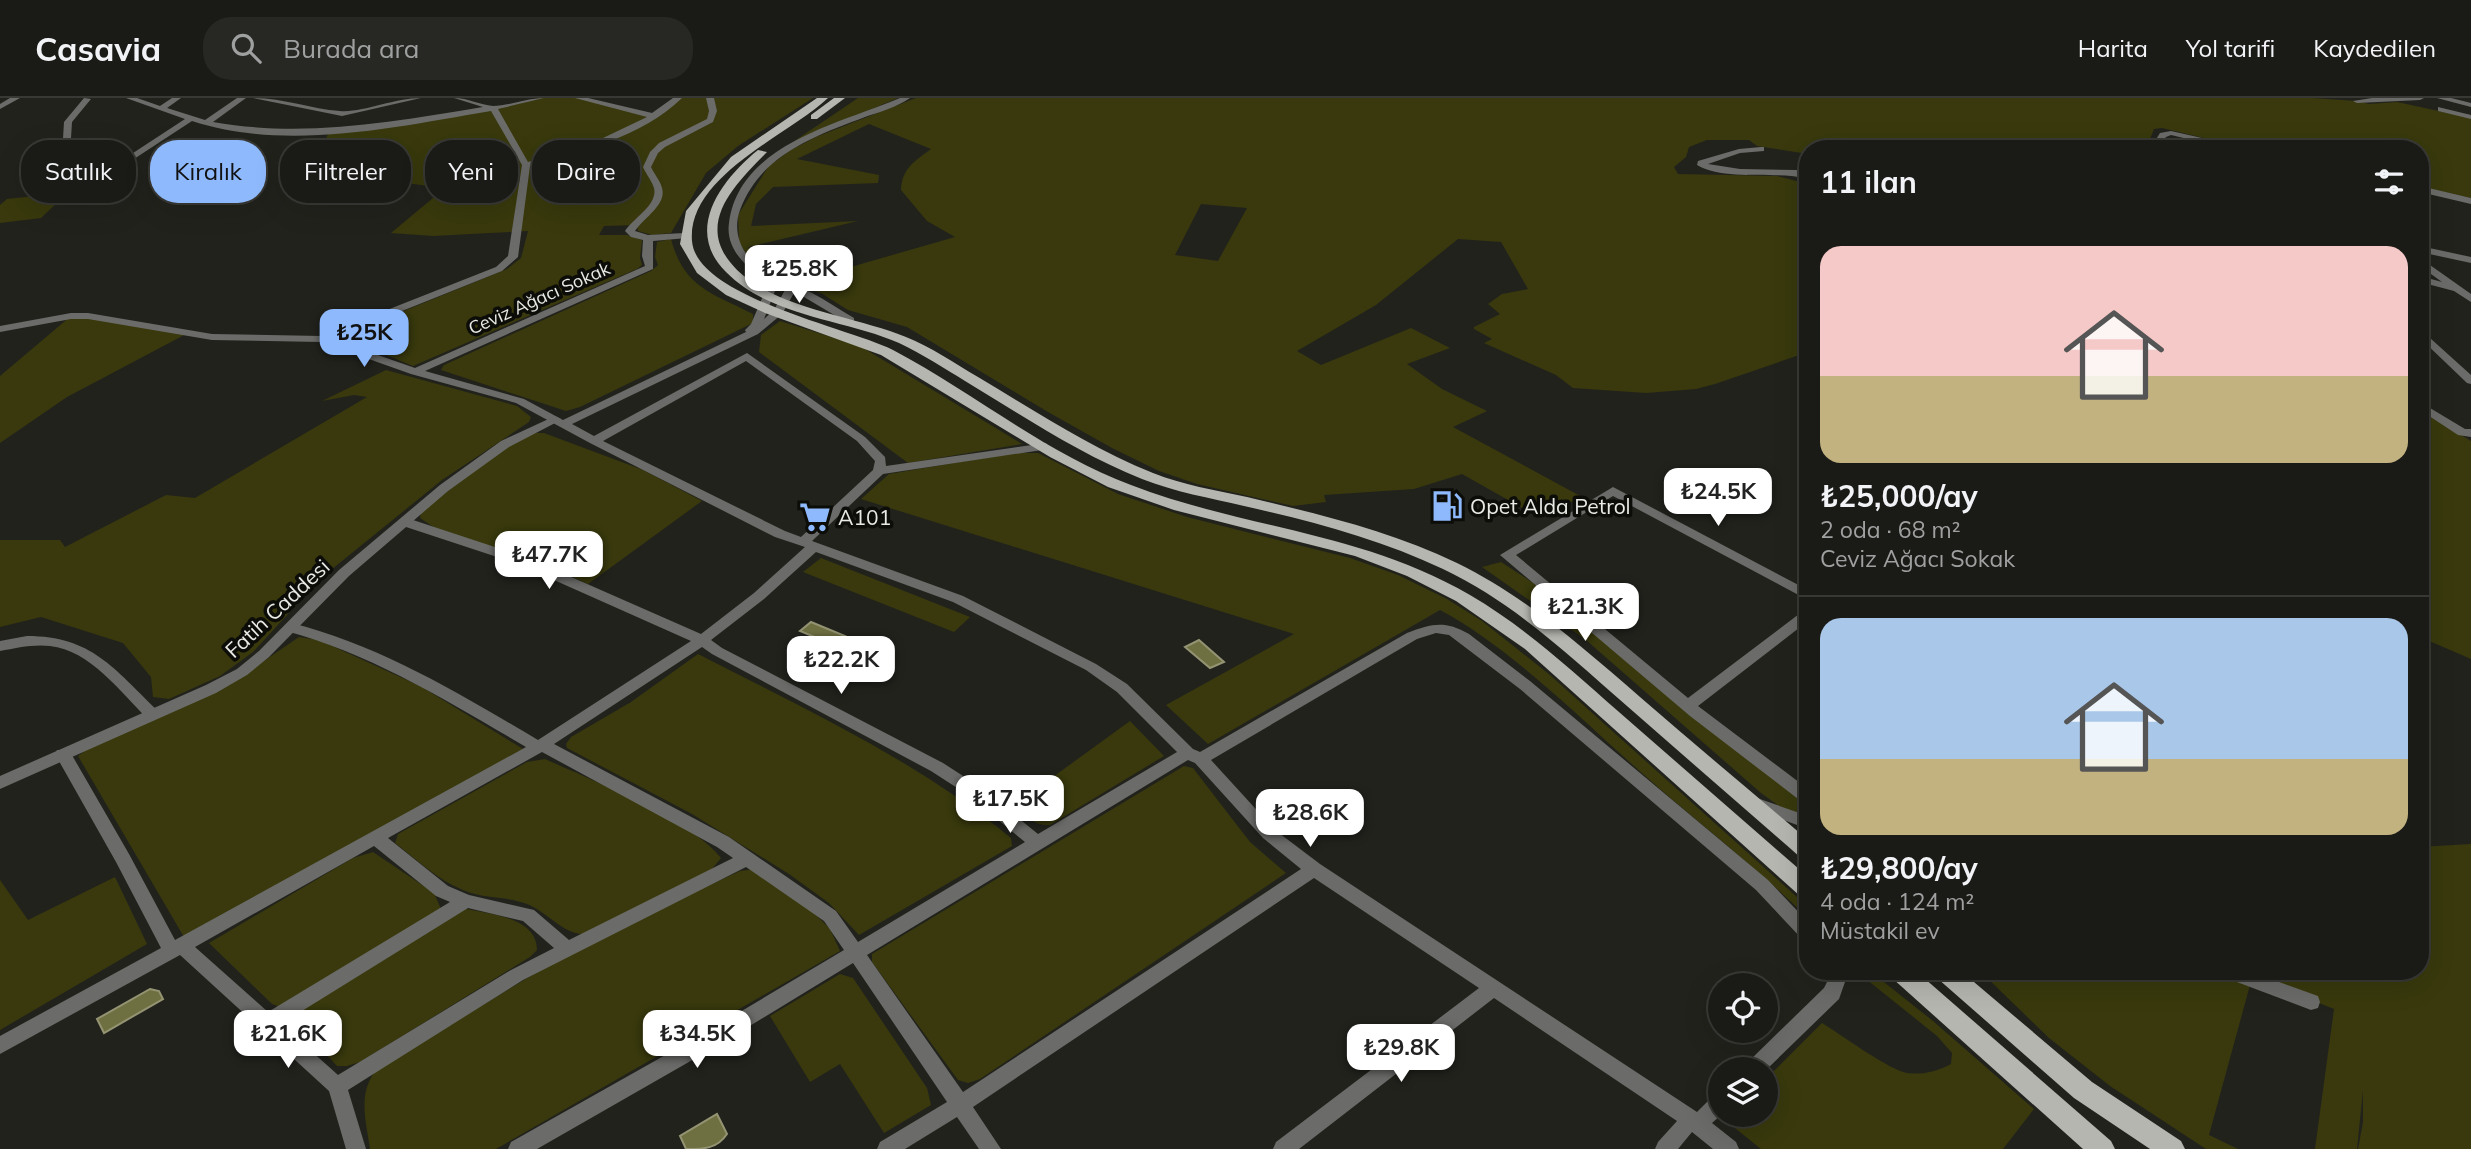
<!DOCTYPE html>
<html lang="tr">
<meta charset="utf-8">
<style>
body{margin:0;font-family:Mulish,sans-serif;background:#272723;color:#f1f3f6;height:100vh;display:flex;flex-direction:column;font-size:26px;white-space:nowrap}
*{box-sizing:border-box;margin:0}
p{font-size:23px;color:#9fa1a1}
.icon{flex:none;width:38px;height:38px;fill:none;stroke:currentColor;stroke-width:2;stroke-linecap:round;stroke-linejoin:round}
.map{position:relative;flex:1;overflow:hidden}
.drawer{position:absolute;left:1799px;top:42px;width:630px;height:840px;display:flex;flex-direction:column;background:#1a1a16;border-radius:28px;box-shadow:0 7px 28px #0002,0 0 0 2px #383835}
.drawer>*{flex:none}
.hud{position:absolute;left:21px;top:42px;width:665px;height:63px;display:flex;gap:14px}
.buttons{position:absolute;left:1708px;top:875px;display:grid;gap:14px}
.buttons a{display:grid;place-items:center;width:70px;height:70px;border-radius:50%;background:#1a1a16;box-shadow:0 7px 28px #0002,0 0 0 2px #383835;font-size:35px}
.price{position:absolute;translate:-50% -60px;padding:0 16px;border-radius:14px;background:#fff;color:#222;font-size:23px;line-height:46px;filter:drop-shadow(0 2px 4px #0008)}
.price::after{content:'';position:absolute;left:50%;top:42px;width:21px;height:16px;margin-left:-10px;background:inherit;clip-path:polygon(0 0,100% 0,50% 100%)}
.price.on{background:#8eb9fc;color:#111}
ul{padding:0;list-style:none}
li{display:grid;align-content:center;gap:14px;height:371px;padding:0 21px}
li+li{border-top:2px solid #383835}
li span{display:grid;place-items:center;height:217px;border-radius:21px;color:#555}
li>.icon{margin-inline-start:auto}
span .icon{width:126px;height:126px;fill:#fffc;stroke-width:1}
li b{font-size:30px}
h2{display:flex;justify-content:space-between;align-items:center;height:84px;padding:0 21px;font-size:30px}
.chip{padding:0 24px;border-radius:28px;background:#1a1a16;box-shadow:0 7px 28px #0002,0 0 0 2px #383835;font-size:24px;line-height:63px}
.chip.on{background:#8eb9fc;color:#111}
header{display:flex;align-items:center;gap:42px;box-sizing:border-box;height:98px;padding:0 35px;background:#1a1a16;border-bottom:2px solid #383835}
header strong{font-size:33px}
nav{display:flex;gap:38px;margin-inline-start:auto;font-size:24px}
.search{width:490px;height:63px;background:#272723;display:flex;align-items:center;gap:18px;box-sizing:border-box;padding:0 24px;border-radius:28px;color:#9fa1a1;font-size:26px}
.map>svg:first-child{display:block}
</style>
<header>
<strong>Casavia</strong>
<div class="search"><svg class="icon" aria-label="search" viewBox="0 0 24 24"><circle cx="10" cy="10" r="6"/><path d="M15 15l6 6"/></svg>Burada ara</div>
<nav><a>Harita</a><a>Yol tarifi</a><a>Kaydedilen</a></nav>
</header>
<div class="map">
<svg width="2471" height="1051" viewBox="0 0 2471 1051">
<rect width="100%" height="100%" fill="#22221d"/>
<!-- green -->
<g fill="#39390d" fill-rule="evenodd">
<path d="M540,0h39l75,18 24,-18h135l-75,48 -32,27 -35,60 -19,2 -14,-4 -1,-6 -33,1 -5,9h28l15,5 -2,18 2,7 -5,4 -224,97 -68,-28 22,-12 140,-57 14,-11 7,-27 -95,5 -42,-3 54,-45 -63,-8 4,-6c-26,-4 -49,-4 -76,-2l19,-40 188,-28z"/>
<polygon points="858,0 898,0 793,44"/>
<path d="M916,0h1396l45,3 12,3 28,-2 74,16v80l-51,-11v-38h-170l-88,-21 -8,1 -8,20h-338v5l-51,-8 -8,-6h-42l-18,7 -3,10 -12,10 4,7 99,2 31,8v168l-93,32 -19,5 -50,4 -73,-5 -17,-13 -72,-32 8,-4 -18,-10v-2l26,-13 -12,-10 14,-10 26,-5 -27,-47 -43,-3 -82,66 -79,46 24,14 90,-37 39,20 -43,16 35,25 45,22 -34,16 131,71 -51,16 -71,-40 -48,15 -90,6 2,7 -33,4 -96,-22 -38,-13 -47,-23 -64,-36 -141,-85 -59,-17 -27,-17 -31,-10 -19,-10 -25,-20 -7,-11 -1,-27 30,-48 21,-16 27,-14zM869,26l62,25c-16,12 -29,19 -30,41l26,31 28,16 -153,44 -39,-21 -15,-13 110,-26 -107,5 5,-22 17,-17 105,-4 1,-8 -82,-16zM1201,106l46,4 -29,53 -43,-6z"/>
<polygon points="35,98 62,100 41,120 0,125 0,107 7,101"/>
<path d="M671,141c13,49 41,54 82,75v9l-173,84 -14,4 -125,-41 3,-5 207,-94 7,-6 -3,-8 2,-15z"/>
<polygon points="71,218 188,235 67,299 0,345 0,278"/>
<polygon points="780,223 860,248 1022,346 908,365 759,254 761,237"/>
<polygon points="386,272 517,308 531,319 529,324 442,382 321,480 253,554 220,578 169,601 153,599 151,579 123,545 41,519 0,529 0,442 60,442 65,449 166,397 195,400 367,299 354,297 322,303"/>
<polygon points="2420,312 2471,343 2471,561 2420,539"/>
<path d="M536,335h8l99,37 59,31 -114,83 -47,-21 -106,-35 -15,-10 1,-5c28,-24 82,-71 115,-80z"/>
<path d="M1014,355h24l80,41 69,23 163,41 48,17 49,24 35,22 68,54 258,232v11c-52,-51 -110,-95 -165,-144 -61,-54 -132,-126 -203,-164l-232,134 -42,-39 128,-71 -433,-135 28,-25z"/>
<polygon points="821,460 970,519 954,534 803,474"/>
<polygon points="1501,464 1567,507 1808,703 1808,719 1779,708 1761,695 1586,542 1482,469"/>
<polygon points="299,539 319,542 420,588 523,651 184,839 78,658 93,647 229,587"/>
<path d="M698,556c107,55 220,107 313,184l1,8 -153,89 -30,-32 -40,-29 -97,-60 -125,-66 -1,-4 5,-7 60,-35z"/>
<path d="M1130,623l34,35 -114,69c-16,1 -25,-9 -37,-19z"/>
<path d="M545,661c45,20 148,62 176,99l-10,12 -127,64c-20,1 -38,-23 -57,-30 -20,-8 -44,-5 -64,-14 -25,-10 -47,-31 -68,-47l3,-9 129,-72z"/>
<polygon points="1184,668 1193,670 1250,744 1286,775 980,981 968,985 958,982 872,864 872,856"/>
<polygon points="2471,746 2471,1051 2358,1051 2363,1024 2363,992 2357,1051 2315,1051 2334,911 2238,873 2420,873 2420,749"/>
<polygon points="373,754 434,795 441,811 280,909 272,906 209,845 353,760"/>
<path d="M755,771l58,43 17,17 10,22 -344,198h-126c-4,-29 -13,-56 7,-80l208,-126 155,-72z"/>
<polygon points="115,779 147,846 0,932 0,782 28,822"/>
<path d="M462,810c25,6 75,8 75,42l-7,7 -170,105 -13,4h-10l-47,-50z"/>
<path d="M1856,873h14l63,50 101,88 -31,40h-242l-36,-29 5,-5h36v-36l56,-56c18,11 62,43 81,49 15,4 34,0 48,-8l1,-11 -15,-17z"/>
<polygon points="1980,873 2211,873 2250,887 2209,1037 2238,1051 2206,1051 2110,988 2049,940"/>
<polygon points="840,876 853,880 927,990 931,1007 884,1035 840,966 810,984 770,918"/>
</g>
<!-- water -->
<g fill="#6f7042" stroke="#949473" stroke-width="2">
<polygon points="811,524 845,538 834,547 800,533"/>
<polygon points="1199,542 1224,564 1210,570 1185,549"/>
<polygon points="150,891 159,893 163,901 104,935 97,921"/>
<path d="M717,1016l10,20c-10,15 -23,15 -41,15l-6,-13z"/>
</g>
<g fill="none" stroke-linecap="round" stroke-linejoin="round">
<!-- minor -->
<g fill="#6b6b69" fill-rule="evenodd">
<polygon points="10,0 20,0 0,11 0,6"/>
<path d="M84,0l7,1 -19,23 -1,16 13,7 46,10 55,-36 -59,-21h11l23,8 12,-8h9l-14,10 38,12 32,-22h9l-33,24c91,16 180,0 270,-15l-29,-9c14,0 26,7 39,8 16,0 34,-8 51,-8l-46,11 30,53 75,-24 44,-21 -72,-19h13l64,15 21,-15h9c-40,39 -100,53 -152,68l-12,91 -16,14 -170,68 83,29 230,-102 -3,-10 1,-16 -12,-3 -6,-6c8,-13 33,-26 29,-43 -2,-7 -8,-14 -11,-21l7,-15 9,-9 48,-24 2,-8 -3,-13h8l3,13 -4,11 -48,25 -7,6 -7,14c3,7 9,13 11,21 5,17 -19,30 -27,43l13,4 36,-2 3,1v4l-34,3v28l-228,102 99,28 39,21 183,-88 -1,-2 6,-6 18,-42c-21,-13 -44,-32 -40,-59 10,-79 110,-99 171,-125h10c-13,9 -30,14 -45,19 -50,19 -105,38 -125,93 -7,19 -1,40 15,53 17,15 37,21 57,30 14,7 28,17 42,25v4h-8l-42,-25 -10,-4 -12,21 -24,20 -186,90 22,12 153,-83 118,84 20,20 1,9 160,-23 2,3 -6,4 -159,24 -71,67 151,55 133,68 31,20 66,65 7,3 207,-119c25,-9 37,-13 62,1l61,47 238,199 40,42v19l-6,-2 -46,-49 -236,-201 -71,-54 -13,-2 -19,6 -206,121 64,70 45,34 377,248 16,-16 7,-3 1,22 -9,8 24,19 3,7h-26l-21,-17 -14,17h-23l3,-7 19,-21 -183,-123 -195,151h-26l3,-7 203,-154 -165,-110 -341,229 28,42h-22l-22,-32 -52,32h-28l3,-7 67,-40 -94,-139 -131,80 -185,106h-29l3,-7 197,-111 136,-81 -20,-29 -78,-54 -223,113 -175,110 18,59h-20l-17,-58 -149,-136 -180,99v-18l161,-88 -45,-86 -61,-108 2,-4h12l60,104 46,86 351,-193c-77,-45 -154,-93 -240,-116l-2,-3 2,-3 5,-2c89,22 169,71 247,117l153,-99 -173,-77 -118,-39 -1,-3 1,-3h10l118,39 173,76 53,-41 51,-46 -30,-10 -185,-94 -74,-40 -105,-29 -90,-32 -109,-2 -124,-21h-17l-71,13v-6l71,-13h17l124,21 109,2 175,-69 12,-11 14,-91 -31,-54c-96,16 -204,41 -299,10l-84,55 -3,-1v-4l19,-12 -46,-10 -15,-10 1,-17zM777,188l8,4 -11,20 -10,9zM746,263l111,80 18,20 -2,9 -72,67 -16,-6 -182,-90zM816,454l137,50 133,68 31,22 60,60 -139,82 -61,-49 -34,-22 -221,-115 -11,-8 53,-41zM702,549l10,7 219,117 34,22 60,49 -167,100 -22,-31 -107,-74 -175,-93zM542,654l175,95 16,11 -164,82 -35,-30 -65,-15 -21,-9 -60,-48zM1188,662l7,3 68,75 38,31 -338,223 -96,-137zM374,748l62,50 14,6 -182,110 -73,-65zM468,810l55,13 31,27 -43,22 -173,105 -57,-51z"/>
<path d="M253,0c30,0 58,11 87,13 22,2 54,-13 81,-13l-79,18z"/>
<polygon points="2372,0 2424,0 2420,2 2357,5 2353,3"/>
<polygon points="2437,0 2451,0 2471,5 2471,9"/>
<polygon points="2438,9 2471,17 2471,21 2438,13"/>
<polygon points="2171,33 2242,49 2246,51 2230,51 2171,37 2166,39 2158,51 2150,51 2160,35"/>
<path d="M1761,49h3v4l-24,2 -32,11 32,5 56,1 12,4v5c-33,-9 -82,3 -111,-14l1,-4 41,-12z"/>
<polygon points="2420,88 2471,100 2471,106 2420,94"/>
<polygon points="2420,148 2471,159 2471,165 2420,154"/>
<polygon points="2420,160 2471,196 2471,204 2454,193 2420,184 2420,178 2442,184 2420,168"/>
<polygon points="2420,231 2471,277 2471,286 2467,285 2420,240"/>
<polygon points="2420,304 2465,331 2471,331 2471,339 2458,337 2420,312"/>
<polygon points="1613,389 1808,492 1808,502 1613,398 1516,457 1688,600 1803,513 1808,512 1808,523 1698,608 1808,691 1808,706 1802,704 1690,618 1500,457"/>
<path d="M27,538c65,0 87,33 130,74l3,4 -3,4h-10c-27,-26 -57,-68 -97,-72 -17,-2 -34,2 -50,5v-10z"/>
<polygon points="1757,700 1808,718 1808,731 1751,710 1749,706 1751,702"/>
<polygon points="1823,873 1841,873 1845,884 1839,901 1766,972 1744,971 1747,965 1824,890 1827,884"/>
<polygon points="2218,873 2249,873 2318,898 2320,904 2318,910 2311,912 2221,878"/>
</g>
<!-- tertiary -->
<polygon fill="#6b6b69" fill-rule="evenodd" points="555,318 561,321 559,323 509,349 448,393 349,478 269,559 247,577 216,595 0,691 0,678 206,587 237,571 259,553 339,472 440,387 501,343"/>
<!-- primary -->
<g fill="#b6b6b0" fill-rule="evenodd">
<path d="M817,0h11c-39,37 -141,78 -136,143 4,56 157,87 201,109 80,42 152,103 238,135 114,44 228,46 339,110 55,32 101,75 149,117 63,55 126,110 189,165v21l-8,-2 -275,-247 -69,-48 -49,-25 -52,-20 -181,-46 -66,-23 -58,-30 -169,-102 -116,-42 -39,-18 -29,-22 -17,-29 6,-33 45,-54z"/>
<polygon points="834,0 845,0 817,21 811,21 811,17"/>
<path d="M758,52l9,2c-28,29 -71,68 -37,110 36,46 124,53 176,75 25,10 48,26 72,40 57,34 113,71 175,96 30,12 62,17 94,24 71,17 144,34 210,66 68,33 125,84 183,134 55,48 112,95 168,143v20l-7,-2c-58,-51 -116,-101 -174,-152 -57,-50 -114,-104 -184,-137 -63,-30 -132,-48 -199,-63 -34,-8 -69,-14 -102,-27 -63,-25 -119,-63 -177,-98 -21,-13 -43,-27 -66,-38 -55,-24 -129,-26 -173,-71 -43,-42 -4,-93 32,-122z"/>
<polygon points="1889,873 1916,873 2111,1043 2115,1051 2083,1051 1892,880"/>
<polygon points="1934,873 1961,873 2092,984 2181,1043 2185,1051 2150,1051 2074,1000 1937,880"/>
</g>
</g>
<!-- icons -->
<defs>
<symbol id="fuel-bare" viewBox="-9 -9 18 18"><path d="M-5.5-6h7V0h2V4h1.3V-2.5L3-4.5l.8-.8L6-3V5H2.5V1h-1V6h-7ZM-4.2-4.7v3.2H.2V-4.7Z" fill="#8eb9fc" stroke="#0c0c09" stroke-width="2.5" paint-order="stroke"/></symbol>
<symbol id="supermarket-bare" viewBox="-9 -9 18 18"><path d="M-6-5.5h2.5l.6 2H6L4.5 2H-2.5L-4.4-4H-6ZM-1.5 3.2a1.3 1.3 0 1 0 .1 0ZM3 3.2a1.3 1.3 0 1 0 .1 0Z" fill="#8eb9fc" stroke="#0c0c09" stroke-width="2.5" paint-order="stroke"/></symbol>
</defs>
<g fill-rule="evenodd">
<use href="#fuel-bare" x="1425" y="386" width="44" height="44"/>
<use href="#supermarket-bare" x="793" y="397" width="44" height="44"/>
</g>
<g text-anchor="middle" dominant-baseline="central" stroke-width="7" stroke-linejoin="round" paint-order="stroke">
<!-- far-street labels -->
<g font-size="18" fill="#e9e9e6" stroke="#0c0c09">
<text transform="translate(539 200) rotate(-24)">Ceviz Ağacı Sokak</text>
</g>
<!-- poi labels -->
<g font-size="21" fill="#e9e9e6" stroke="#0c0c09" text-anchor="start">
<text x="1470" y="408">Opet Alda Petrol</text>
<text x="838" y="419">A101</text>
</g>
<!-- street labels -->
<g font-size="21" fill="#e9e9e6" stroke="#0c0c09">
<text transform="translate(277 510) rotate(-43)">Fatih Caddesi</text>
</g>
</g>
</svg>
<div class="buttons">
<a><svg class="icon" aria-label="locate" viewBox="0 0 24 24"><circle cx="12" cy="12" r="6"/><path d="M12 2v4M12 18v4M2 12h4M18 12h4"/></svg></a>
<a><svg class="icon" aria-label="layers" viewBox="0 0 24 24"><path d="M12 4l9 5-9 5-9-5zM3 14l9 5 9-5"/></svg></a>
</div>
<b class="price" style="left:799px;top:207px">₺25.8K</b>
<b class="price on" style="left:364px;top:271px">₺25K</b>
<b class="price" style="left:1718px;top:430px">₺24.5K</b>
<b class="price" style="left:549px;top:493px">₺47.7K</b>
<b class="price" style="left:1585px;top:545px">₺21.3K</b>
<b class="price" style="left:841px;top:598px">₺22.2K</b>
<b class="price" style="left:1010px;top:737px">₺17.5K</b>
<b class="price" style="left:1310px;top:751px">₺28.6K</b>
<b class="price" style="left:288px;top:972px">₺21.6K</b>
<b class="price" style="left:697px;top:972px">₺34.5K</b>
<b class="price" style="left:1401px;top:986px">₺29.8K</b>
<div class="hud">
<a class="chip">Satılık</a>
<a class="chip on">Kiralık</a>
<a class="chip">Filtreler</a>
<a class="chip">Yeni</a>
<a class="chip">Daire</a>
</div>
<section class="drawer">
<h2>11 ilan<svg class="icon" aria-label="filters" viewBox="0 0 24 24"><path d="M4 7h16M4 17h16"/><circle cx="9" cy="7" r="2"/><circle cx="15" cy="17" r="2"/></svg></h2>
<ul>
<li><span style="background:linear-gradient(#f6c9c9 60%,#c2b280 0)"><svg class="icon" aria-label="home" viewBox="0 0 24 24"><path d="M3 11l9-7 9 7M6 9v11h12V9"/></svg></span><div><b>₺25,000/ay</b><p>2 oda · 68 m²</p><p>Ceviz Ağacı Sokak</p></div></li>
<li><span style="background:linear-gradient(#a9c7e8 65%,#c2b280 0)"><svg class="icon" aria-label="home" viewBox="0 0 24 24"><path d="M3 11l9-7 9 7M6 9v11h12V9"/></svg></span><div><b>₺29,800/ay</b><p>4 oda · 124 m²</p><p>Müstakil ev</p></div></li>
</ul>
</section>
</div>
